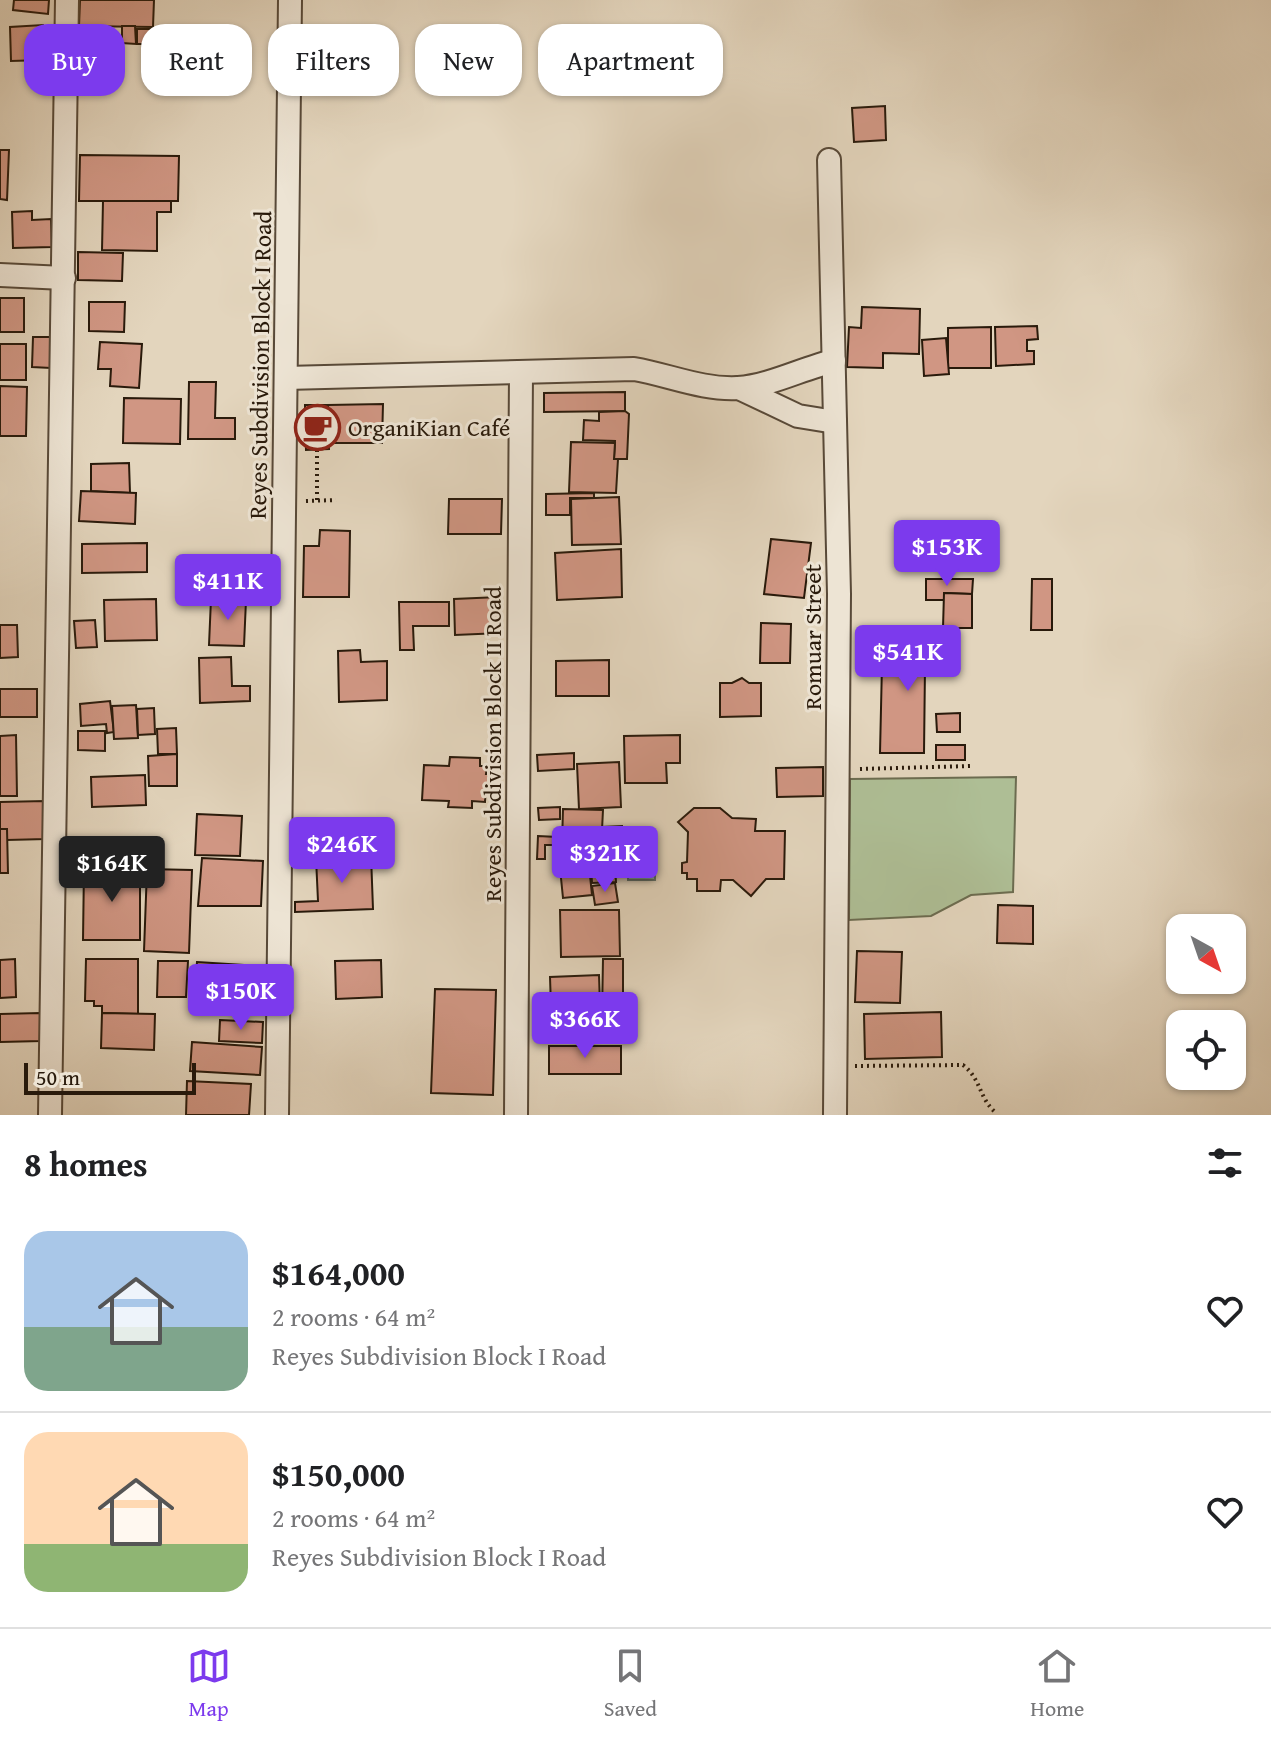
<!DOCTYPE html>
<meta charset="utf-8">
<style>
body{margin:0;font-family:"Gentium Book Plus",serif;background:#f6f6f6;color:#202124;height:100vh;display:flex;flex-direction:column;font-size:30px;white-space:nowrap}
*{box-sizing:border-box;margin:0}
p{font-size:26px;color:#757577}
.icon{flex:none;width:44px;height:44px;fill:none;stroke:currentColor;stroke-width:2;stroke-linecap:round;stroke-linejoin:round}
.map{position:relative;height:1115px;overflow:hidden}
.drawer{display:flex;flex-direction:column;background:#fff;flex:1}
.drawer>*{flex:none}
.hud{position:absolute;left:24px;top:24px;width:800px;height:72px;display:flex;gap:16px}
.needle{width:52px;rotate:140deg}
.tools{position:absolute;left:1166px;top:914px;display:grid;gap:16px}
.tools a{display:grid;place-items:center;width:80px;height:80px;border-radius:16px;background:#fff;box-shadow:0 2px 6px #0004;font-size:40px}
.scale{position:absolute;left:24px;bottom:20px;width:172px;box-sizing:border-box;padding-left:8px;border:4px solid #291a0b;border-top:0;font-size:22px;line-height:28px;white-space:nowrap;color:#291a0b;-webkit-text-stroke:6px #ede4d4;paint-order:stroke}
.price{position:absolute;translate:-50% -68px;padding:0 18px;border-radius:8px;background:#7c3aed;color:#fff;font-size:26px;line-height:52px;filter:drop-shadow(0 2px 4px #0008)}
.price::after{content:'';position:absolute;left:50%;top:48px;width:24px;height:18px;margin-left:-12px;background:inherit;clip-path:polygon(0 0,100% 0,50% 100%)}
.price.current{background:#222;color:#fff}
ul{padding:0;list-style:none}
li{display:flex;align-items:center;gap:24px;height:200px;padding:0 24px}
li+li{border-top:2px solid #e0e0e0}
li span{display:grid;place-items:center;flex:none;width:224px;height:160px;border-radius:24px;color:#555}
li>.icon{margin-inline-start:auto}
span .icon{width:96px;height:96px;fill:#fffc;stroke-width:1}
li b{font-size:34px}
h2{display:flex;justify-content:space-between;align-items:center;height:96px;padding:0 24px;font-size:34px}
.chip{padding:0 28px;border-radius:24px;background:#fff;box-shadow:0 2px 6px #0004;font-size:28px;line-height:72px}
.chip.current{background:#7c3aed;color:#fff}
.tab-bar{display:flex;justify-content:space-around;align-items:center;height:112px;border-top:2px solid #e0e0e0;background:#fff;font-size:22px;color:#757577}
.tab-bar a{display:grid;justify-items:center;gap:4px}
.tab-bar .current{color:#7c3aed}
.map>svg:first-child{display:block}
</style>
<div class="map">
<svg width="1271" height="1115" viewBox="0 0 1271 1115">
<rect width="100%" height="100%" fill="#e3d5bd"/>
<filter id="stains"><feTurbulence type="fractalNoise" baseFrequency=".0025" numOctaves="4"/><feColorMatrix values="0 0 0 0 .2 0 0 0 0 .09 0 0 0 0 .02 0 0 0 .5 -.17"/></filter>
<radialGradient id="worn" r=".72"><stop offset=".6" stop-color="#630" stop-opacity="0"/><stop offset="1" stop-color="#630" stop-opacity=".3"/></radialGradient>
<!-- green -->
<polygon fill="#aebe95" stroke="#6c6c50" stroke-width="2" points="1016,777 1013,892 971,895 931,916 849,920 850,779"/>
<!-- water -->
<rect fill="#95b9b1" stroke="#6a796f" stroke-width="2" x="628" y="833" width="27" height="47"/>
<!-- building -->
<g fill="#d09683" stroke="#291a0b" stroke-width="2">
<polygon points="14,0 49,0 48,14 13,10"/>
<polygon points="80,0 154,0 153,27 79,26"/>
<polygon points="43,25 44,60 11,61 10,27"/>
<polygon points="122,26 135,26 136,44 122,43"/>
<rect x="137" y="29" width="15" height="15"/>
<polygon points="885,106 886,140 854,142 852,108"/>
<polygon points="0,150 9,150 7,200 0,199"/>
<polygon points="80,155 179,156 178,201 79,201"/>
<polygon points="103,201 171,201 171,212 157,212 157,251 102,250"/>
<polygon points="32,211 32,220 51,219 52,247 13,248 12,212"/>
<polygon points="78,252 123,253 122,281 78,280"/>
<rect x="0" y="298" width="24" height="34"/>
<polygon points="89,302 125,302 124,332 89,331"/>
<polygon points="862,307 920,309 919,354 883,353 883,368 847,367 849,327 861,328"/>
<polygon points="1037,326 1038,339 1027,340 1027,351 1034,351 1034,364 996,366 995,327"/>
<polygon points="991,327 991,368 948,368 948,328"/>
<polygon points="33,337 52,337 51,368 32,367"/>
<polygon points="946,338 949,374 924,376 922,340"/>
<polygon points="100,342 142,344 139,388 110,386 111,369 98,369"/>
<rect x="0" y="344" width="26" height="36"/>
<polygon points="189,382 216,382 215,418 235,418 235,439 188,439"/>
<polygon points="0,386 27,387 26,436 0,436"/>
<polygon points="625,392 625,411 544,412 544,393"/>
<polygon points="124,398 181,399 180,444 123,443"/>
<polygon points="383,404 382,443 329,443 328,405"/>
<polygon points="305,405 328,405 329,449 306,450"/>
<polygon points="625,411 629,414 627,459 614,459 615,441 583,440 584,420 599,421 599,412"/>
<polygon points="571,442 615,443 614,459 618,459 616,493 569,492"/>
<polygon points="129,463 130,493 91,491 91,464"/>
<polygon points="81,491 136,493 135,524 79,521"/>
<polygon points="594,493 594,498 570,498 570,515 546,515 546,494"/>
<polygon points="619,497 621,544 572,545 571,499"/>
<polygon points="449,499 502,499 501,534 448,534"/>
<polygon points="320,530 350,531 349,597 303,597 304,546 319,546"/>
<polygon points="771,539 811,543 804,598 764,594"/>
<polygon points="147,543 147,572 82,573 82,544"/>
<polygon points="621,549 622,597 557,600 555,553"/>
<polygon points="926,579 973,579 972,594 944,593 944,600 926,600"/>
<polygon points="1032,579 1052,579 1052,630 1031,630"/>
<polygon points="944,593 972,594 972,628 943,628"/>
<polygon points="499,597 501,633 455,635 454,599"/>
<polygon points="156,599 157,640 105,641 104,600"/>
<polygon points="211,599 246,600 244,646 209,645"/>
<polygon points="399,602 449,602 449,626 413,626 414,650 400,650"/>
<polygon points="95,620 97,647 76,648 74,621"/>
<polygon points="761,623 791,624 790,663 760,663"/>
<polygon points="0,625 17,625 18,657 0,658"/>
<polygon points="900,635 946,635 945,667 925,667 924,753 880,753 882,664 900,664"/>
<polygon points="360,650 361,662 387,661 387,700 339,702 338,651"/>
<polygon points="231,657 232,686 250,686 250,701 200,703 199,658"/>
<polygon points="609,660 609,696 556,696 556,661"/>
<polygon points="742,678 749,683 761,683 761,716 720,717 720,683 732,683"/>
<rect x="0" y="689" width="37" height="28"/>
<polygon points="110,701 114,732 107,733 106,724 81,726 80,704"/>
<polygon points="136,705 138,738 114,739 112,706"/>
<polygon points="154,708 155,734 138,735 137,709"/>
<polygon points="960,713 960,732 937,732 936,714"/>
<polygon points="176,728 177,754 158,754 157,729"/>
<polygon points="78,731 105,731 105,751 78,750"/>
<polygon points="16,735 17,796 0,796 0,736"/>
<polygon points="680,735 680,763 666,763 667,783 625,783 624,736"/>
<rect x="936" y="745" width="29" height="15"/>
<polygon points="574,753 574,769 538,771 537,755"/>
<polygon points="177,754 177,786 149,786 148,756"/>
<polygon points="450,757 480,758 480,766 487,766 486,774 492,774 491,785 486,785 485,802 472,801 472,808 448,807 449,801 422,800 424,765 449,766"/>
<polygon points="619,762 621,807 579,809 577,764"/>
<polygon points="823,767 823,796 777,797 776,768"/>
<polygon points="145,775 146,805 92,807 91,777"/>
<polygon points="45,801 46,839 7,840 7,829 0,829 0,802"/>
<polygon points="560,807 560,819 539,820 538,808"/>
<polygon points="694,808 720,808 732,818 756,819 755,831 785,831 784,879 766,879 751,896 733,880 721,880 720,891 697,891 697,879 687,879 687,873 682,873 682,863 687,862 688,832 678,822"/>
<polygon points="563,809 603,810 602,830 592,830 591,845 562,844"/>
<polygon points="197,814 242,816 240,856 195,855"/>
<polygon points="622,826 623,861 598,861 597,830 602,830 602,827"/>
<polygon points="0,829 7,829 8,873 0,873"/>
<polygon points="538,836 557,837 557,845 545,845 545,859 537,859"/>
<polygon points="371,855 373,909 295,912 295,902 318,901 316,858"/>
<polygon points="202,858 263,861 261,906 198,906"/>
<polygon points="615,864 616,882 592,883 591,866"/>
<polygon points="589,866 592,895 563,898 560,868"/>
<polygon points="84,867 140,867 140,940 83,940"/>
<polygon points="147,869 192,870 189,953 144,951"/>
<polygon points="615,883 618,902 595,905 592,886"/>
<polygon points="998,905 1033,906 1033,944 997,943"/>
<polygon points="560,910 619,910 620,956 561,957"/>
<polygon points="857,951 902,952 900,1003 855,1002"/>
<polygon points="15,959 16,997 0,998 0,960"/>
<polygon points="86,959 138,959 138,1014 102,1013 102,1006 94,1006 94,1001 85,1001"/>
<polygon points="603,959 623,959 623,1022 615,1022 615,1015 602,1015"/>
<polygon points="381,960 382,997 336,999 335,961"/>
<polygon points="158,961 188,961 186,997 157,997"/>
<polygon points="197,962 243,965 240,1003 202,1000 202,988 195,987"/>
<polygon points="599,975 600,1006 551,1007 550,977"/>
<polygon points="435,989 496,990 493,1095 431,1093"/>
<polygon points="941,1012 942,1057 865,1059 864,1014"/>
<polygon points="40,1013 41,1041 0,1042 0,1014"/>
<polygon points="102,1013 155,1014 154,1050 101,1048"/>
<polygon points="220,1020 263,1022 262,1043 219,1041"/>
<polygon points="192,1042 262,1047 260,1075 190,1071"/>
<rect x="549" y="1046" width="72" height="28"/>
<polygon points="187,1081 251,1084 249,1115 186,1115"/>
</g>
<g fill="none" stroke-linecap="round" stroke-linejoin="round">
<defs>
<g id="street">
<polyline points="829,160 839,594 835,1115"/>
<polyline points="0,275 64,278"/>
<path d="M286,378l348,-9c35,6 68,21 104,19 32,-2 65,-20 96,-27"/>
<polyline points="739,388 798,416 835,422"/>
<polyline points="50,1115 67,0"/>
<polyline points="277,1115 290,0"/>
<polyline points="516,1115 521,373"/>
</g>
</defs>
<!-- street casing -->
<use href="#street" stroke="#584938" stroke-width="26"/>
<!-- path -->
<g stroke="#291a0b" stroke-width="4" stroke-dasharray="2 4" stroke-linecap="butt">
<polyline points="317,500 317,450"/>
<polyline points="306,501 336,500"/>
<polyline points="860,769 970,766"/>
<path d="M855,1066l108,-1c18,14 16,32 31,46"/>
</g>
<!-- street -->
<use href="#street" stroke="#ede4d4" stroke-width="22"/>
</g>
<!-- icons -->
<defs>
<symbol id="cafe-ring" viewBox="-11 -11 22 22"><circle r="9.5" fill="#ede4d4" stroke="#8f2418" stroke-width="1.5"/><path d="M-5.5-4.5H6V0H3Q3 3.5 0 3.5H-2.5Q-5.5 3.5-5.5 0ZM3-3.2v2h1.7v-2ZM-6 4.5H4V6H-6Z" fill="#8f2418"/></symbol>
</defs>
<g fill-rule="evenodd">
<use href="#cafe-ring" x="292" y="402" width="51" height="51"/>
</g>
<g text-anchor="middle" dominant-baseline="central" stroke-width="6" stroke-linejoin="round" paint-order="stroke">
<!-- street labels -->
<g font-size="24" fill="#291a0b" stroke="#ede4d4">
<text transform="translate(260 365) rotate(-89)">Reyes Subdivision Block I Road</text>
<text transform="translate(812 637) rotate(-90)">Romuar Street</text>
<text transform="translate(492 744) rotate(-90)">Reyes Subdivision Block II Road</text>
</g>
<!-- poi labels -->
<g font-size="24" fill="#291a0b" stroke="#ede4d4" text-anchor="start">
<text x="348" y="427">OrganiKian Café</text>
</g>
</g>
<rect width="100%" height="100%" filter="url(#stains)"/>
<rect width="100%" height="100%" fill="url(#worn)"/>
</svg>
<div class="tools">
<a><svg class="needle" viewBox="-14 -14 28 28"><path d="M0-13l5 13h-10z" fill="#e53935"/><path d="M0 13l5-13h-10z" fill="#757577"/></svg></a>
<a><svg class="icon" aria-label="locate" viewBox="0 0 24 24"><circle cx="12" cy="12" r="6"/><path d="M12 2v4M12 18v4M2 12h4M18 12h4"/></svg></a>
</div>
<div class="scale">50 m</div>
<b class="price" style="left:947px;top:588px">$153K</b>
<b class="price" style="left:228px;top:622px">$411K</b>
<b class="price" style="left:908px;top:693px">$541K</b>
<b class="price" style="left:342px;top:885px">$246K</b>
<b class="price" style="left:605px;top:894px">$321K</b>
<b class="price current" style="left:112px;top:904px">$164K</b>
<b class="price" style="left:241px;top:1032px">$150K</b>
<b class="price" style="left:585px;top:1060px">$366K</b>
<div class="hud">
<a class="chip current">Buy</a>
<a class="chip">Rent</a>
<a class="chip">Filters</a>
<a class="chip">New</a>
<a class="chip">Apartment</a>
</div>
</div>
<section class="drawer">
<h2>8 homes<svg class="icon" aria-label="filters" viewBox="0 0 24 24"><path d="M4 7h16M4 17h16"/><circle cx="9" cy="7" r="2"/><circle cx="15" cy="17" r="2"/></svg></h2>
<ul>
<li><span style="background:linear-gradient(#a9c7e8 60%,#7fa58c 0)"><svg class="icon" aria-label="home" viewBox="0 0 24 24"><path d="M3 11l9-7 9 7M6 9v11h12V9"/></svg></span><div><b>$164,000</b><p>2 rooms · 64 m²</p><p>Reyes Subdivision Block I Road</p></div><svg class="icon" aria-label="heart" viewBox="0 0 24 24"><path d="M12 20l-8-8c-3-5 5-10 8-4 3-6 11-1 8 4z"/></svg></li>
<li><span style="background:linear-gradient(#ffd9b3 70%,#8fb573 0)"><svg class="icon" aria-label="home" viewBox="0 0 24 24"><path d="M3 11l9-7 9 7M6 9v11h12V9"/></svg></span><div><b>$150,000</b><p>2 rooms · 64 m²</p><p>Reyes Subdivision Block I Road</p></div><svg class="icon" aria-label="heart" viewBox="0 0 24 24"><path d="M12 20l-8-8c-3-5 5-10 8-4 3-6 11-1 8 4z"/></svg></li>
</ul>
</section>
<nav class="tab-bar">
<a class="current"><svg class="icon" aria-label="map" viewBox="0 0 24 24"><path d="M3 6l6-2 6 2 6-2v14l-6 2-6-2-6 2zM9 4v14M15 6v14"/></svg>Map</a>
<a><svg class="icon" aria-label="saved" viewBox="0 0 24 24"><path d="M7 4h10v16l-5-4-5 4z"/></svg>Saved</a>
<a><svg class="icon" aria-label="home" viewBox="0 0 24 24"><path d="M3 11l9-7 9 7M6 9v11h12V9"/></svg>Home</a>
</nav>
